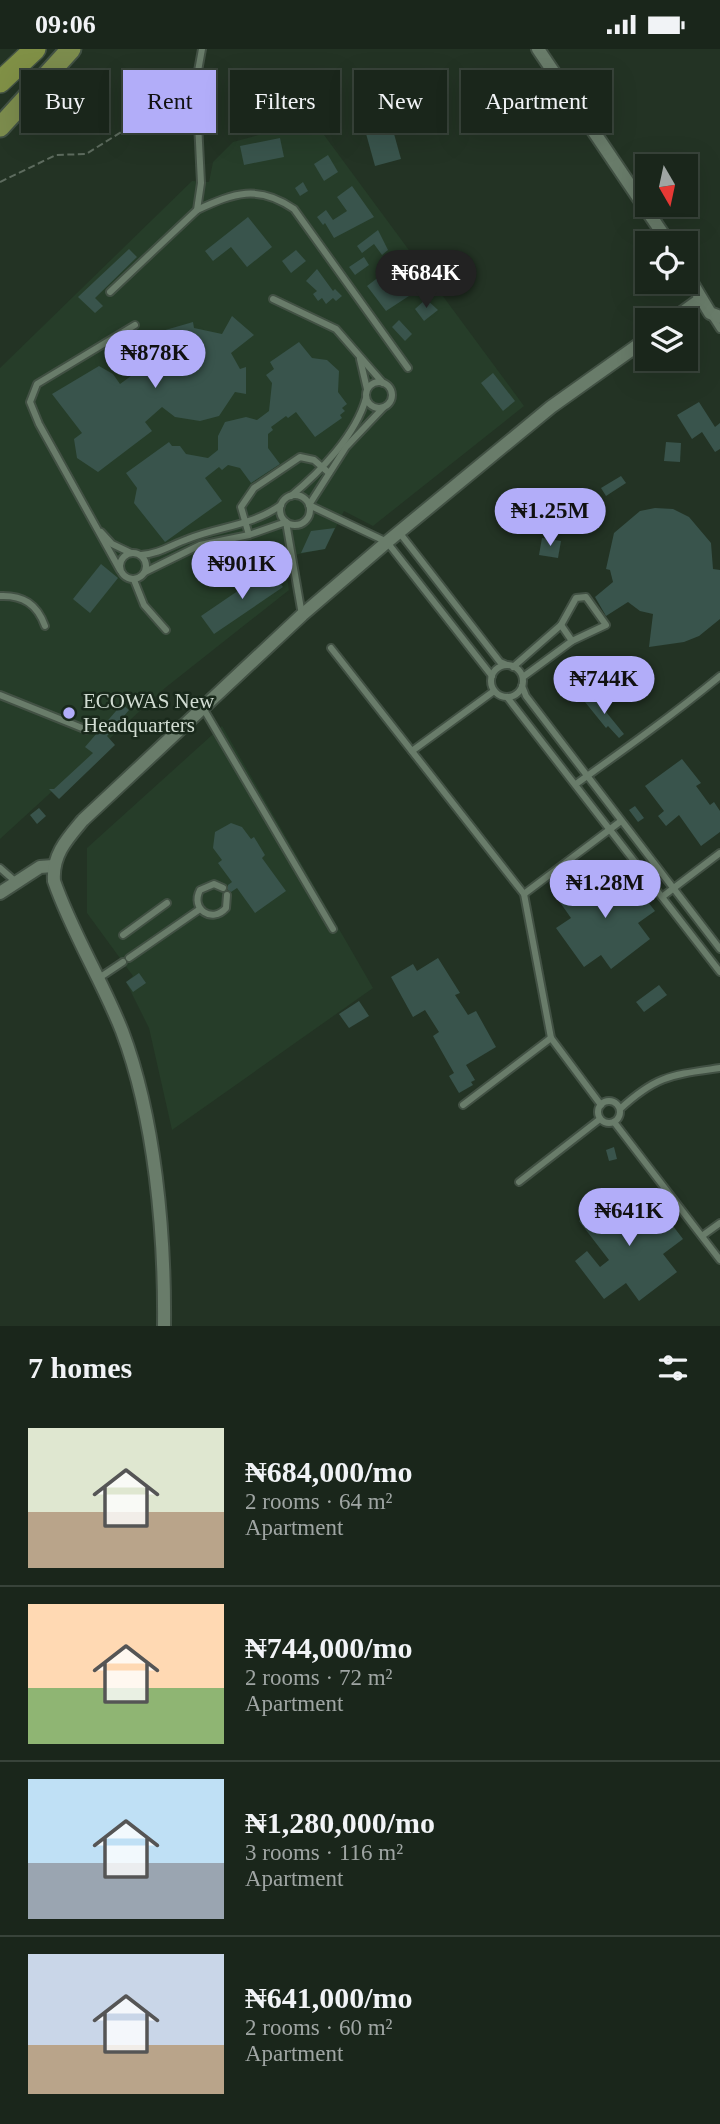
<!DOCTYPE html>
<meta charset="utf-8">
<style>
body{margin:0;font-family:Georgia,serif;background:#232e24;color:#f1f3f6;height:100vh;display:flex;flex-direction:column;font-size:26px;white-space:nowrap}
*{box-sizing:border-box;margin:0}
p{font-size:23px;color:#9fa5a3}
.icon{flex:none;width:38px;height:38px;fill:none;stroke:currentColor;stroke-width:2;stroke-linecap:round;stroke-linejoin:round}
.map{position:relative;height:1277px;overflow:hidden}
.drawer{display:flex;flex-direction:column;background:#1a261b;flex:1}
.drawer>*{flex:none}
.hud{position:absolute;left:21px;top:21px;width:679px;height:63px;display:flex;gap:14px}
.needle{width:46px;rotate:171deg}
.controls{position:absolute;left:635px;top:105px;display:grid;gap:14px}
.controls a{display:grid;place-items:center;width:63px;height:63px;border-radius:0px;background:#1a261b;box-shadow:0 7px 28px #0002,0 0 0 2px #38433a;font-size:35px}
.price{position:absolute;translate:-50% -60px;padding:0 16px;border-radius:24px;background:#b2adf9;color:#111;font-size:23px;line-height:46px;filter:drop-shadow(0 2px 4px #0008)}
.price::after{content:'';position:absolute;left:50%;top:42px;width:21px;height:16px;margin-left:-10px;background:inherit;clip-path:polygon(0 0,100% 0,50% 100%)}
.price.on{background:#222;color:#fff}
ul{padding:0;list-style:none}
li{display:flex;align-items:center;gap:21px;height:175px;padding:0 28px}
li+li{border-top:2px solid #38433a}
li span{display:grid;place-items:center;flex:none;width:196px;height:140px;border-radius:0px;color:#555}
li>.icon{margin-inline-start:auto}
span .icon{width:84px;height:84px;fill:#fffc;stroke-width:1}
li b{font-size:30px}
h2{display:flex;justify-content:space-between;align-items:center;height:84px;padding:0 28px;font-size:30px}
.chip{padding:0 24px;border-radius:0px;background:#1a261b;box-shadow:0 7px 28px #0002,0 0 0 2px #38433a;font-size:24px;line-height:63px}
.chip.on{background:#b2adf9;color:#111}
.status{display:flex;justify-content:space-between;align-items:center;height:49px;padding:0 35px;background:#1a261b;direction:ltr}
.status svg{height:19px;fill:currentColor}
.map>svg:first-child{display:block}
</style>
<div class="status"><b>09:06</b><svg viewBox="0 0 49 12"><path d="M0 12V9h3v3zM5 12V6h3v6zM10 12V3h3v9zM15 12V0h3v12zM26 1h20v11H26zM47 4h2v5h-2z"/></svg></div>
<div class="map">
<svg width="720" height="1277" viewBox="0 0 720 1277">
<rect width="100%" height="100%" fill="#233324"/>
<!-- built -->
<g fill="#263d29">
<polygon points="313,71 524,357 373,477 344,462 325,500 284,508 289,541 165,639 0,790 0,319 192,132 209,133 213,113 233,93"/>
<polygon points="222,677 373,939 172,1081 149,979 126,933 133,927 87,864 87,799"/>
</g>
<!-- building -->
<g fill="#39544c">
<polygon points="391,74 401,110 375,117 365,81"/>
<polygon points="280,89 284,108 244,116 240,97"/>
<polygon points="328,106 338,123 324,132 314,115"/>
<polygon points="303,133 308,142 300,147 295,139"/>
<polygon points="352,137 374,168 334,189 325,174 323,176 317,168 326,161 333,171 347,162 337,148"/>
<polygon points="248,168 272,198 247,218 231,198 213,212 205,202"/>
<polygon points="378,181 388,201 382,206 374,195 362,204 357,197"/>
<polygon points="129,200 137,208 95,249 103,257 95,264 78,248"/>
<polygon points="296,201 306,212 291,224 282,212"/>
<polygon points="364,208 369,216 355,226 349,218"/>
<polygon points="409,217 415,225 403,233 412,245 386,262 367,237 392,218 398,224"/>
<polygon points="317,220 333,242 335,240 342,247 336,252 333,249 326,255 322,249 318,252 313,245 317,242 306,232"/>
<polygon points="426,250 438,261 424,272 415,260"/>
<polygon points="232,267 254,286 231,304 240,320 246,318 246,345 235,343 219,367 200,372 175,368 162,358 145,373 152,382 98,423 77,409 74,390 82,384 52,345 99,317 113,325 120,335 131,327 140,300 144,301 162,282 193,273 194,279 222,285"/>
<polygon points="399,271 412,285 405,292 392,278"/>
<polygon points="299,293 312,309 327,311 339,322 338,343 347,355 342,359 345,362 340,366 342,369 315,388 296,363 288,369 286,367 271,378 273,381 268,385 268,399 280,415 251,434 240,419 228,416 222,421 219,418 205,429 222,452 165,493 134,454 137,439 126,424 169,393 172,397 180,397 186,405 208,409 218,401 218,387 225,373 246,368 257,371 269,362 272,334 266,326 274,320 270,313"/>
<polygon points="493,324 515,352 503,362 481,334"/>
<polygon points="699,353 715,378 720,374 720,400 715,403 702,383 692,390 677,366"/>
<polygon points="666,393 681,394 680,413 664,412"/>
<polygon points="621,427 626,434 606,447 601,439"/>
<polygon points="655,459 673,460 689,468 711,494 713,520 720,521 720,570 699,587 684,593 649,598 653,565 640,562 628,553 606,567 595,548 613,533 610,521 606,520 614,484 640,462"/>
<polygon points="335,479 325,500 301,504 311,482"/>
<polygon points="542,489 561,492 558,509 539,506"/>
<polygon points="101,515 118,529 90,564 73,550"/>
<polygon points="270,520 283,538 214,585 201,567"/>
<polygon points="593,647 624,685 619,689 608,677 606,679 585,653"/>
<polygon points="122,655 129,661 107,687 115,696 59,750 49,740 54,740 93,704 85,698"/>
<polygon points="682,710 701,734 696,737 710,756 714,753 720,762 720,783 701,797 679,766 666,777 658,767 664,762 645,737"/>
<polygon points="635,757 644,769 638,773 629,761"/>
<polygon points="39,759 46,767 37,775 30,766"/>
<polygon points="231,774 242,778 251,790 254,788 265,806 262,809 286,842 255,864 237,839 231,843 228,841 228,836 232,833 218,814 222,811 213,799 215,783"/>
<polygon points="598,823 609,838 626,825 655,862 638,874 650,890 611,920 601,906 584,918 556,879 571,869 559,852"/>
<polygon points="438,909 460,944 455,946 468,966 476,962 496,998 466,1016 475,1031 471,1033 473,1036 459,1044 449,1027 454,1024 433,987 439,983 425,961 413,968 391,928 413,915 417,922"/>
<polygon points="139,924 146,934 133,943 126,933"/>
<polygon points="659,936 667,946 644,963 636,953"/>
<polygon points="359,952 369,967 349,979 339,965"/>
<polygon points="614,1098 617,1110 609,1112 606,1101"/>
<polygon points="617,1144 634,1166 653,1151 683,1190 663,1205 677,1223 639,1252 626,1234 604,1250 575,1212 587,1202 600,1218 609,1211 579,1172"/>
</g>
<g fill="none" stroke-linecap="round" stroke-linejoin="round">
<defs>
<g id="service">
<path d="M197,161c37,-17 61,-26 97,-1l114,159"/>
<polyline points="110,243 197,161 201,134 196,33 202,0"/>
<polyline points="273,250 336,280 383,334"/>
<polyline points="711,266 720,280"/>
<polyline points="360,310 367,340"/>
<circle cx="379" cy="346" r="13"/>
<polyline points="383,359 346,398 309,456 387,493 492,627"/>
<circle cx="295" cy="461" r="15"/>
<path d="M291,447c29,-24 65,-61 75,-98"/>
<polyline points="101,483 112,495 131,504"/>
<polyline points="399,483 500,613 507,616"/>
<polyline points="249,486 241,458 254,439 300,408 314,411 329,424"/>
<circle cx="133" cy="517" r="13"/>
<path d="M141,506c18,-1 30,-10 47,-16 32,-13 64,-13 93,-34"/>
<polyline points="120,521 39,375 30,353 37,335 135,276"/>
<polyline points="145,523 200,496 249,486 286,473 302,566"/>
<polyline points="134,531 144,556 166,581"/>
<path d="M0,547c23,-1 37,8 45,30"/>
<polyline points="561,576 572,592"/>
<polyline points="331,599 524,845 551,989 601,1056"/>
<circle cx="507" cy="632" r="16"/>
<polyline points="513,618 561,576 576,549 586,548 606,576 572,592 523,628"/>
<polyline points="522,637 526,647 720,900"/>
<polyline points="0,646 87,681"/>
<polyline points="507,648 720,923"/>
<polyline points="203,659 333,880"/>
<polyline points="412,702 494,642"/>
<path d="M576,735c49,-35 98,-70 144,-108"/>
<polyline points="0,819 16,833"/>
<path d="M223,839l-9,-4 -14,6c-10,19 12,34 26,18l1,-13"/>
<polyline points="524,845 621,772"/>
<polyline points="662,848 720,804"/>
<polyline points="123,886 167,854"/>
<polyline points="129,909 200,860"/>
<polyline points="99,929 123,913"/>
<circle cx="609" cy="1063" r="11"/>
<polyline points="463,1056 551,989"/>
<path d="M620,1060c37,-34 52,-34 100,-41"/>
<polyline points="614,1073 720,1211"/>
<polyline points="519,1133 600,1070"/>
<polyline points="702,1187 720,1174"/>
</g>
<g id="minor">
<polyline points="538,0 669,194"/>
<polyline points="686,224 710,264 720,268"/>
<polyline points="672,271 701,250"/>
<polyline points="0,844 40,818 53,817"/>
<path d="M164,1277c1,-93 -9,-208 -42,-295 -20,-51 -50,-98 -68,-150 -2,-26 13,-42 29,-61l219,-205 85,-73 164,-135 97,-69"/>
</g>
<polyline id="trunk" points="0,78 71,0"/>
<polyline id="motorway" points="0,33 35,0"/>
</defs>
<!-- service casing -->
<use href="#service" stroke="#425144" stroke-width="10"/>
<!-- minor casing -->
<use href="#minor" stroke="#425144" stroke-width="16"/>
<!-- trunk casing -->
<use href="#trunk" stroke="#425144" stroke-width="23"/>
<!-- motorway casing -->
<use href="#motorway" stroke="#425144" stroke-width="24"/>
<!-- path -->
<polyline stroke="#5e6c5f" stroke-width="2" stroke-dasharray="7 3.5" stroke-linecap="butt" points="0,133 56,106 86,105 131,77 190,54"/>
<!-- service -->
<use href="#service" stroke="#697c6a" stroke-width="6"/>
<!-- minor -->
<use href="#minor" stroke="#697c6a" stroke-width="12"/>
<!-- trunk -->
<use href="#trunk" stroke="#7c8c4d" stroke-width="19"/>
<!-- motorway -->
<use href="#motorway" stroke="#809046" stroke-width="21"/>
</g>
<!-- markers -->
<circle fill="#b2adf9" stroke="#19291b" stroke-width="2.5" cx="69" cy="664" r="7"/>
<g text-anchor="middle" dominant-baseline="central" stroke-width="5" stroke-linejoin="round" paint-order="stroke">
<!-- poi labels -->
<g font-size="21" fill="#d1dcd2" stroke="#19291b" text-anchor="start">
<text x="83" y="652">ECOWAS New<tspan x="83" dy="24">Headquarters</tspan></text>
</g>
</g>
</svg>
<div class="controls">
<a><svg class="needle" viewBox="-14 -14 28 28"><path d="M0-13l5 13h-10z" fill="#e53935"/><path d="M0 13l5-13h-10z" fill="#9fa5a3"/></svg></a>
<a><svg class="icon" aria-label="locate" viewBox="0 0 24 24"><circle cx="12" cy="12" r="6"/><path d="M12 2v4M12 18v4M2 12h4M18 12h4"/></svg></a>
<a><svg class="icon" aria-label="layers" viewBox="0 0 24 24"><path d="M12 4l9 5-9 5-9-5zM3 14l9 5 9-5"/></svg></a>
</div>
<b class="price on" style="left:426px;top:261px">₦684K</b>
<b class="price" style="left:155px;top:341px">₦878K</b>
<b class="price" style="left:550px;top:499px">₦1.25M</b>
<b class="price" style="left:242px;top:552px">₦901K</b>
<b class="price" style="left:604px;top:667px">₦744K</b>
<b class="price" style="left:605px;top:871px">₦1.28M</b>
<b class="price" style="left:629px;top:1199px">₦641K</b>
<div class="hud">
<a class="chip">Buy</a>
<a class="chip on">Rent</a>
<a class="chip">Filters</a>
<a class="chip">New</a>
<a class="chip">Apartment</a>
</div>
</div>
<section class="drawer">
<h2>7 homes<svg class="icon" aria-label="filters" viewBox="0 0 24 24"><path d="M4 7h16M4 17h16"/><circle cx="9" cy="7" r="2"/><circle cx="15" cy="17" r="2"/></svg></h2>
<ul>
<li><span style="background:linear-gradient(#dfe7d0 60%,#b9a48a 0)"><svg class="icon" aria-label="home" viewBox="0 0 24 24"><path d="M3 11l9-7 9 7M6 9v11h12V9"/></svg></span><div><b>₦684,000/mo</b><p>2 rooms · 64 m²</p><p>Apartment</p></div></li>
<li><span style="background:linear-gradient(#ffd9b3 60%,#8fb573 0)"><svg class="icon" aria-label="home" viewBox="0 0 24 24"><path d="M3 11l9-7 9 7M6 9v11h12V9"/></svg></span><div><b>₦744,000/mo</b><p>2 rooms · 72 m²</p><p>Apartment</p></div></li>
<li><span style="background:linear-gradient(#bfe0f5 60%,#9aa5b1 0)"><svg class="icon" aria-label="home" viewBox="0 0 24 24"><path d="M3 11l9-7 9 7M6 9v11h12V9"/></svg></span><div><b>₦1,280,000/mo</b><p>3 rooms · 116 m²</p><p>Apartment</p></div></li>
<li><span style="background:linear-gradient(#c9d6e8 65%,#b9a48a 0)"><svg class="icon" aria-label="home" viewBox="0 0 24 24"><path d="M3 11l9-7 9 7M6 9v11h12V9"/></svg></span><div><b>₦641,000/mo</b><p>2 rooms · 60 m²</p><p>Apartment</p></div></li>
</ul>
</section>
